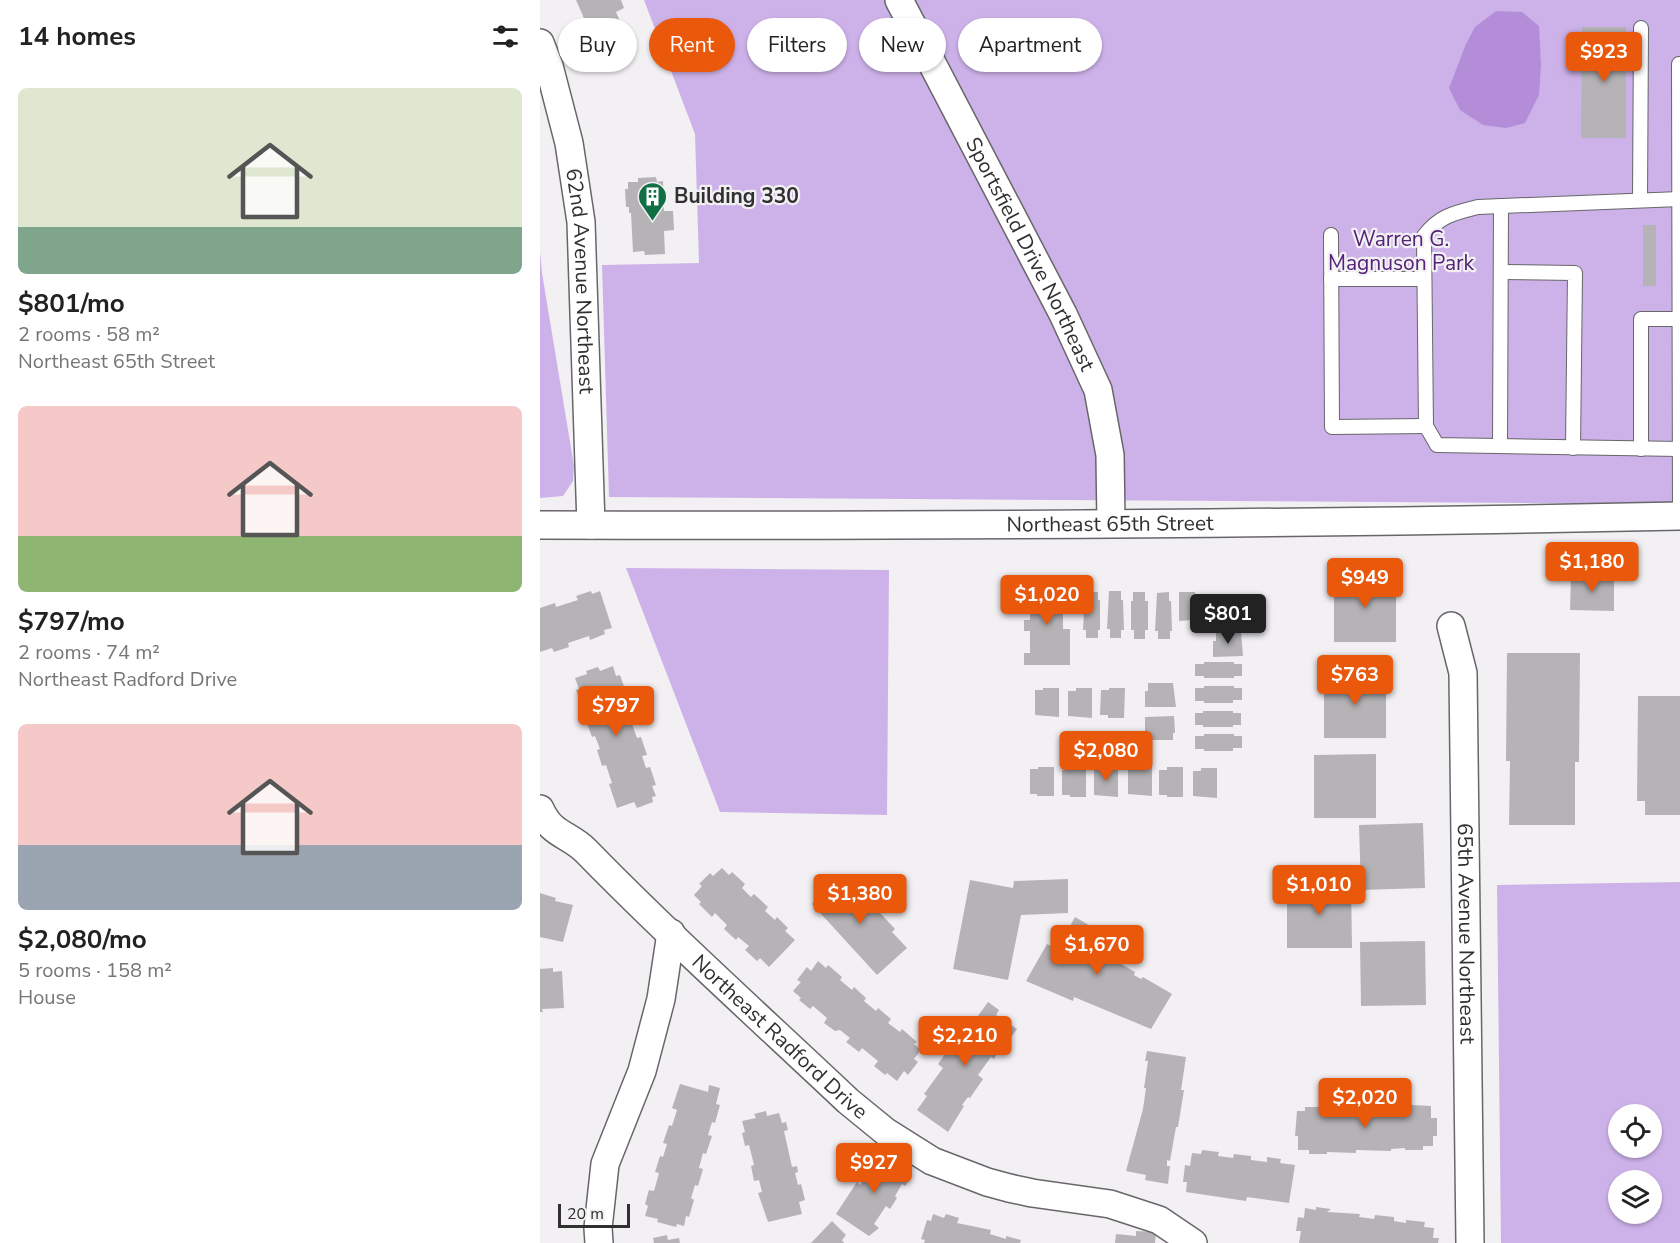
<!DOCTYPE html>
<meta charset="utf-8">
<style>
body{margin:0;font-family:"Nunito Sans",sans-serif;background:#f2f2f2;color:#222;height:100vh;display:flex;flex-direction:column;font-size:22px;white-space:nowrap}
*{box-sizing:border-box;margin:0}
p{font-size:20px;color:#767676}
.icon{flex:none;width:33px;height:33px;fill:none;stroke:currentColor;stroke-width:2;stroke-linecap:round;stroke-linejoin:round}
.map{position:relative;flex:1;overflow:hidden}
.panel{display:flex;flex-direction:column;background:#fff;width:540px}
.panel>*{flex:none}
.top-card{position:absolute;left:18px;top:18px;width:570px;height:54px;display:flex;gap:12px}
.buttons{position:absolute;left:1068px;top:1104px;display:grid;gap:12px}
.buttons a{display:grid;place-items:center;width:54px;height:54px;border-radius:50%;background:#fff;box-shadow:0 2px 4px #0004;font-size:30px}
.scale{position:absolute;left:18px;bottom:15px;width:72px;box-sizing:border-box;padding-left:6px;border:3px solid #313031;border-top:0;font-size:16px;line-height:21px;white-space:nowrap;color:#313031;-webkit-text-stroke:4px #f2f0f3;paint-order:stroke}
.price{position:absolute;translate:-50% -51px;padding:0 14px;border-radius:6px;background:#ea580c;color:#fff;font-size:20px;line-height:39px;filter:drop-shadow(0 2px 3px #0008)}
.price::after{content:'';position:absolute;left:50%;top:36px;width:18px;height:14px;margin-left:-9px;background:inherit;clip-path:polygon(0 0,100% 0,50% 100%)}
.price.current{background:#222;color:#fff}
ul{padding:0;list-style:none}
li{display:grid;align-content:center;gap:12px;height:318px;padding:0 18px}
li span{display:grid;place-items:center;height:186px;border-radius:9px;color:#555}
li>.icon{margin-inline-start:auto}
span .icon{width:108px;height:108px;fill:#fffc;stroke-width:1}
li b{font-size:26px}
h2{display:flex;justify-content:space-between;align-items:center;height:72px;padding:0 18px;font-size:26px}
.chip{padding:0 21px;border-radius:27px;background:#fff;box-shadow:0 2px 4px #0004;font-size:21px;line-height:54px}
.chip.current{background:#ea580c;color:#fff}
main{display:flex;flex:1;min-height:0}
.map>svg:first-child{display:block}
</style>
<main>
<section class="panel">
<h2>14 homes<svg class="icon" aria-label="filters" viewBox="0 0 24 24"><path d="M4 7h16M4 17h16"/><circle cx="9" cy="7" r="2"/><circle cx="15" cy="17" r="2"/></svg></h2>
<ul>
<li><span style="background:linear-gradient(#dfe7d0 75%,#7fa58c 0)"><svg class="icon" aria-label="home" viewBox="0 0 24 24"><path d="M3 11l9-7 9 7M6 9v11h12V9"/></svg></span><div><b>$801/mo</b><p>2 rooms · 58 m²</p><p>Northeast 65th Street</p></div></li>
<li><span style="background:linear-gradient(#f6c9c9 70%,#8fb573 0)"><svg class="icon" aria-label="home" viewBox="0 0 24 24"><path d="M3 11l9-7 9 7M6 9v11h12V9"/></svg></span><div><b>$797/mo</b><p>2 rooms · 74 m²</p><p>Northeast Radford Drive</p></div></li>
<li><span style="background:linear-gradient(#f6c9c9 65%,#9aa5b1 0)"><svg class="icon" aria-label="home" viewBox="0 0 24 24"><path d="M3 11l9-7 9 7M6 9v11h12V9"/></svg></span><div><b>$2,080/mo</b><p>5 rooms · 158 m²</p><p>House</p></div></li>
</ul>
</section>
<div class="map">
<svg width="1140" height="1243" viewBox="0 0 1140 1243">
<rect width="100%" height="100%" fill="#f2f0f3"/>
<!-- green -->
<g fill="#cdb2e9" fill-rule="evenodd">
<polygon points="104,0 1140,0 1140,504 69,497 62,265 159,263 155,134"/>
<polygon points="0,251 2,273 34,466 33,481 23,496 0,498"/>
<polygon points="86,568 349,570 347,815 180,812"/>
<path d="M1140,882v361h-179l-4,-358zM1078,1114h34v34h-34zM1078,1180h34v34h-34z"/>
</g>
<!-- water -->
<polygon fill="#b38dd7" points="956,11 982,12 999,26 1001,65 999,95 985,123 966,128 943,125 920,110 909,88 926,44 935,27"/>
<!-- building -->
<g fill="#b5b3b6">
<polygon points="36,0 81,0 84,8 76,12 88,40 52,56 39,26 46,23"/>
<polygon points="1042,27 1086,27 1086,138 1041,138"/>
<polygon points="116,177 117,182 123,181 124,211 133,211 134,230 124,231 125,254 105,255 104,251 93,252 91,213 89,213 89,207 86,207 85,189 88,189 88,182 98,182 98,178"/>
<rect x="1103" y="225" width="13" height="61"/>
<polygon points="1031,575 1074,576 1074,611 1030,610"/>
<rect x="794" y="576" width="62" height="66"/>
<polygon points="490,581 523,581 523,629 530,629 530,665 484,665 484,653 490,653 490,631 484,631 484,620 490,620"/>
<polygon points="51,591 52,594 60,591 72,628 64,630 65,634 50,640 49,636 28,643 29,647 14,652 12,648 0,652 0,608 15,603 16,607 38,600 36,596"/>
<polygon points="569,591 581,591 581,600 583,600 584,630 581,630 581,638 570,638 570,629 567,629"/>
<polygon points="545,592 558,592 558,600 560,600 560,630 558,630 558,638 546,638 546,630 543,630"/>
<polygon points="593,592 605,592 605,601 608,601 608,630 605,630 605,639 594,639 594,630 591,630 591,601 593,601"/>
<polygon points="629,592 629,601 631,601 632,631 630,631 630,639 618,639 618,631 615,631 617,593"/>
<polygon points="639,592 655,592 655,594 663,594 663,619 639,621"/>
<polygon points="676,632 701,632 703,656 673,657 673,641 676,641"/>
<polygon points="967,653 1040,653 1039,762 1035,762 1035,825 969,825 970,761 966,761"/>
<polygon points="664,662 694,662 694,664 702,664 702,676 694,676 694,678 664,678 664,676 655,676 655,664 664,664"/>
<polygon points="73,666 76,676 80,675 86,692 81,694 86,706 90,705 95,723 92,724 97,738 101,737 107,755 102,756 106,768 110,767 116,785 112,786 116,796 112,797 113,802 97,808 94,802 77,808 69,784 72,783 66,765 62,766 57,750 60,749 55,736 52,737 47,723 51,721 45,703 41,704 36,690 39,689 35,678 47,674 46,671 58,667 60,671"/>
<polygon points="784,674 846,675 846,738 784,738"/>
<polygon points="608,683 633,683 636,707 605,707 605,691 608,691"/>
<polygon points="664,686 694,686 694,688 702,688 702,700 693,700 693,703 664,703 664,701 655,701 655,688 664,688"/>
<polygon points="503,688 519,688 519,717 495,715 495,690 503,690"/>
<polygon points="536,688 552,688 552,718 528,716 528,691 536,691"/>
<polygon points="569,688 585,688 584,718 568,718 568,715 560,715 561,690 569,690"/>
<polygon points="1098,696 1140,696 1140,815 1105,815 1105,801 1097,801"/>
<polygon points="663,711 693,711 693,713 701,713 701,725 693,725 693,727 663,727 663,725 655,725 655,713 663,713"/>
<polygon points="634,716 635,733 633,733 633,740 607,740 607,732 605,732 605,717"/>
<polygon points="664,734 694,734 694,736 702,736 702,748 693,748 693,751 664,751 664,749 655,749 655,736 664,736"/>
<polygon points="836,754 836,818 774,818 774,755"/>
<polygon points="498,767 514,767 514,796 497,796 497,794 490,794 490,769 498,769"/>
<polygon points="530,767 546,767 546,797 530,797 530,795 522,795 522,770 530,770"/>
<polygon points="562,767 578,767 578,797 554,795 554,769 562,769"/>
<polygon points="596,767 612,767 612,796 588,794 588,769 596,769"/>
<polygon points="627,767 643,767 643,797 627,797 627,795 619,795 619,770 627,770"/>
<polygon points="661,768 677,768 677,798 653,796 653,771 661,771"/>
<polygon points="883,823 885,888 821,890 819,825"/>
<polygon points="182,868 189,875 192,872 205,884 202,888 211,897 214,894 228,907 225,911 235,920 237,917 248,928 245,931 255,940 229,967 220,958 217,961 205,950 209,946 198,937 196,940 184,929 187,925 175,913 172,917 159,904 161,902 154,895 162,886 159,884 170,873 173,876"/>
<polygon points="302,876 327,903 329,901 355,929 352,932 367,948 337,975 272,904"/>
<polygon points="528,879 528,913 481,915 468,980 413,969 430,880 473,888 474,881"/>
<polygon points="747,884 811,884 812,948 747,948"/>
<polygon points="0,893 16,898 15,901 33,905 23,942 0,937"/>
<polygon points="535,917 571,938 561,955 568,959 569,957 595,972 594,975 601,979 603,977 632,994 611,1029 534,997 533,1001 486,981 507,944 511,946 521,929 527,932"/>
<polygon points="885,941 886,1005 821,1006 820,942"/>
<polygon points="278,961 286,968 288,965 302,977 300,980 312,990 314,987 326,998 324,1001 336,1011 338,1008 351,1019 348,1023 360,1032 362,1029 377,1042 374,1044 381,1050 374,1059 378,1062 368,1075 364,1071 357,1081 347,1073 345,1075 334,1066 338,1061 322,1048 319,1052 306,1042 310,1038 300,1030 295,1031 284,1023 287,1018 273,1006 270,1009 259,1000 261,998 253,991 261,982 257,980 267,967 271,971"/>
<polygon points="13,968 13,972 22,971 24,1008 2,1009 3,1012 0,1012 0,969"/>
<polygon points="448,1002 459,1010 456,1015 477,1029 469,1040 466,1038 454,1059 451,1057 438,1075 443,1079 430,1098 428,1097 422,1105 424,1106 408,1132 377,1110 387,1096 384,1094 403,1068 398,1064 421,1032 425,1034"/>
<polygon points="607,1051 646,1057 641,1090 644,1090 638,1127 636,1127 630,1161 627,1160 627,1166 630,1166 628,1184 605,1180 606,1175 586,1171 603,1109 606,1088 604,1088 608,1061 605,1061"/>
<polygon points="140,1084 168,1092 169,1085 180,1088 176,1104 180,1105 175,1123 172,1122 168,1135 172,1136 166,1154 163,1153 159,1168 163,1169 158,1186 155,1185 151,1198 154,1200 149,1217 146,1216 144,1226 137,1224 136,1227 117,1222 118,1219 105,1216 108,1206 105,1204 109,1190 114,1191 119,1173 115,1172 120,1156 123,1157 127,1144 123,1143 129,1125 132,1126 137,1110 132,1108"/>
<polygon points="852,1104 891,1106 891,1118 897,1118 897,1136 893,1136 893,1146 883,1146 883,1150 865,1150 865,1148 851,1149 851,1151 816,1150 816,1153 787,1152 787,1154 769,1154 769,1150 758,1150 758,1136 755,1136 757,1111 765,1111 765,1107 796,1107 796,1111 801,1111 801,1108 830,1110 830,1105 845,1105 845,1108 853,1108"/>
<polygon points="226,1111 227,1116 239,1113 242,1123 246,1122 248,1130 244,1131 252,1167 257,1166 258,1172 255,1173 258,1185 261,1184 265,1200 259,1202 262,1214 228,1222 218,1193 222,1192 219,1180 214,1181 211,1166 214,1165 209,1145 205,1146 202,1133 205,1132 202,1121 216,1118 214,1114"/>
<polygon points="343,1150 361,1161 356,1169 371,1178 365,1186 362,1184 355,1196 357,1198 350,1209 346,1206 334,1224 339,1228 329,1236 296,1214 317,1182 320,1185"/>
<polygon points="662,1150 679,1152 678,1156 693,1158 694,1154 711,1156 711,1160 727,1162 727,1157 741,1159 740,1163 755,1165 749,1203 707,1197 706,1201 646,1192 647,1182 643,1182 645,1165 650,1166 652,1153 661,1154"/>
<polygon points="776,1207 791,1209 787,1212 820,1214 819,1217 834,1219 835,1215 854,1217 854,1221 866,1223 866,1220 885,1222 884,1227 894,1228 893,1238 899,1238 898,1243 759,1243 761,1231 756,1231 758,1217 764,1218 765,1208 776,1210"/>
<polygon points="393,1214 404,1218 406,1214 419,1218 417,1223 451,1230 450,1234 466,1239 466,1236 481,1240 480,1243 384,1243 385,1240 381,1239 387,1220 391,1221"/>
<polygon points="292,1221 306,1235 302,1240 304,1243 271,1243"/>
<polygon points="596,1231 616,1232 615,1243 575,1243 576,1234 596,1236"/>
<polygon points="127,1235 128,1240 139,1238 140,1243 114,1243 113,1238"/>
</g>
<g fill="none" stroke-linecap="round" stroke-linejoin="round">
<defs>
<g id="service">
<polyline points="1139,64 1140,506"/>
<path d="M1140,199l-202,8c-24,6 -39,9 -54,29l2,190 11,19 243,4"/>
<polyline points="1100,200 1101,28"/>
<polyline points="791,235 792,427 886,426"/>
<polyline points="961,272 1035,273 1033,448"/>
<polyline points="791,279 884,279"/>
<polyline points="960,446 961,206"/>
<polyline points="1101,449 1101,319 1140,319"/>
</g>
<g id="minor">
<path id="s1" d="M359,0l164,314 35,76 12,65 1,68"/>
<path id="s2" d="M0,43l9,23 20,77 12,79 10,303"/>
<path id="s3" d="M0,525c380,1 760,-1 1140,-9"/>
<path id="s4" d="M911,626l12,47 7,570"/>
<path id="s5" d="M0,809c12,27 28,24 46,42 84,86 174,167 262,250l38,31 46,29 55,21 22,6 23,5 78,11 49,16 34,23"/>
<polyline points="59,1243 58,1228 65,1164 102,1071 121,999 131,933"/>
</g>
</defs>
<!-- service casing -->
<use href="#service" stroke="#676669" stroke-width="16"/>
<!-- minor casing -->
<use href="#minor" stroke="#676669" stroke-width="30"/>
<!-- service -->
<use href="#service" stroke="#fff" stroke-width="14"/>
<!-- minor -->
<use href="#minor" stroke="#fff" stroke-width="27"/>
</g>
<!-- icons -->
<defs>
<symbol id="building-pin" viewBox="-11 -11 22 30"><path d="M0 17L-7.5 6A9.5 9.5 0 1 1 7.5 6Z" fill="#106f44" stroke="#f2f0f3"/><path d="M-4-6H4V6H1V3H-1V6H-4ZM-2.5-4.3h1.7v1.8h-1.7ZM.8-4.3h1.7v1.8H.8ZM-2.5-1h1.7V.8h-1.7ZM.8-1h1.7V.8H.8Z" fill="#fff"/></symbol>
</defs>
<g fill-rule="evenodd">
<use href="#building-pin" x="96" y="180" width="33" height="45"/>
</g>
<g text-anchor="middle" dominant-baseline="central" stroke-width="4.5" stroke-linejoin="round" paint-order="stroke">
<!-- poi labels -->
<g font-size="21" font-weight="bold" fill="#313031" stroke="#f2f0f3" text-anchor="start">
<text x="134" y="196">Building 330</text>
</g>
<!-- park labels -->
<g font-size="21" fill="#532177" stroke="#f2f0f3">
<text x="861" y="239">Warren G.<tspan x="861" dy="24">Magnuson Park</tspan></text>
</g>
<!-- street labels -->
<g font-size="21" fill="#313031" stroke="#f2f0f3">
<text stroke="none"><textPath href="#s1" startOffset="286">Sportsfield Drive Northeast</textPath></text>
<text stroke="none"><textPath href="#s2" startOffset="243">62nd Avenue Northeast</textPath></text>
<text stroke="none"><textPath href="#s3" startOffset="570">Northeast 65th Street</textPath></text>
<text stroke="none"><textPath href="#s4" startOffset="309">65th Avenue Northeast</textPath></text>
<text stroke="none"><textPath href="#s5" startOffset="332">Northeast Radford Drive</textPath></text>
</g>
</g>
</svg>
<div class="buttons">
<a><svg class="icon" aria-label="locate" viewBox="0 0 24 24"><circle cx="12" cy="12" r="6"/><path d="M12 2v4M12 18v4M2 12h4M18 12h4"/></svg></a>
<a><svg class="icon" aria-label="layers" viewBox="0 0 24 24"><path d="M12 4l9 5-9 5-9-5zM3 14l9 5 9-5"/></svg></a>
</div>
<div class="scale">20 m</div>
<b class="price" style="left:1064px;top:83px">$923</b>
<b class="price" style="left:1052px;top:593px">$1,180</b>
<b class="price" style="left:825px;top:609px">$949</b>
<b class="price" style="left:507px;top:626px">$1,020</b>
<b class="price current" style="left:688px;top:645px">$801</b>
<b class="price" style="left:815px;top:706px">$763</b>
<b class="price" style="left:76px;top:737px">$797</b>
<b class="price" style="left:566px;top:782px">$2,080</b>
<b class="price" style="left:779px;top:916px">$1,010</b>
<b class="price" style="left:320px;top:925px">$1,380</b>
<b class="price" style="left:557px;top:976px">$1,670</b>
<b class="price" style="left:425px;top:1067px">$2,210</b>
<b class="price" style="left:825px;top:1129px">$2,020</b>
<b class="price" style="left:334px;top:1194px">$927</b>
<div class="top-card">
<a class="chip">Buy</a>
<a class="chip current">Rent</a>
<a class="chip">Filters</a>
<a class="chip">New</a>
<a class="chip">Apartment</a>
</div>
</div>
</main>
